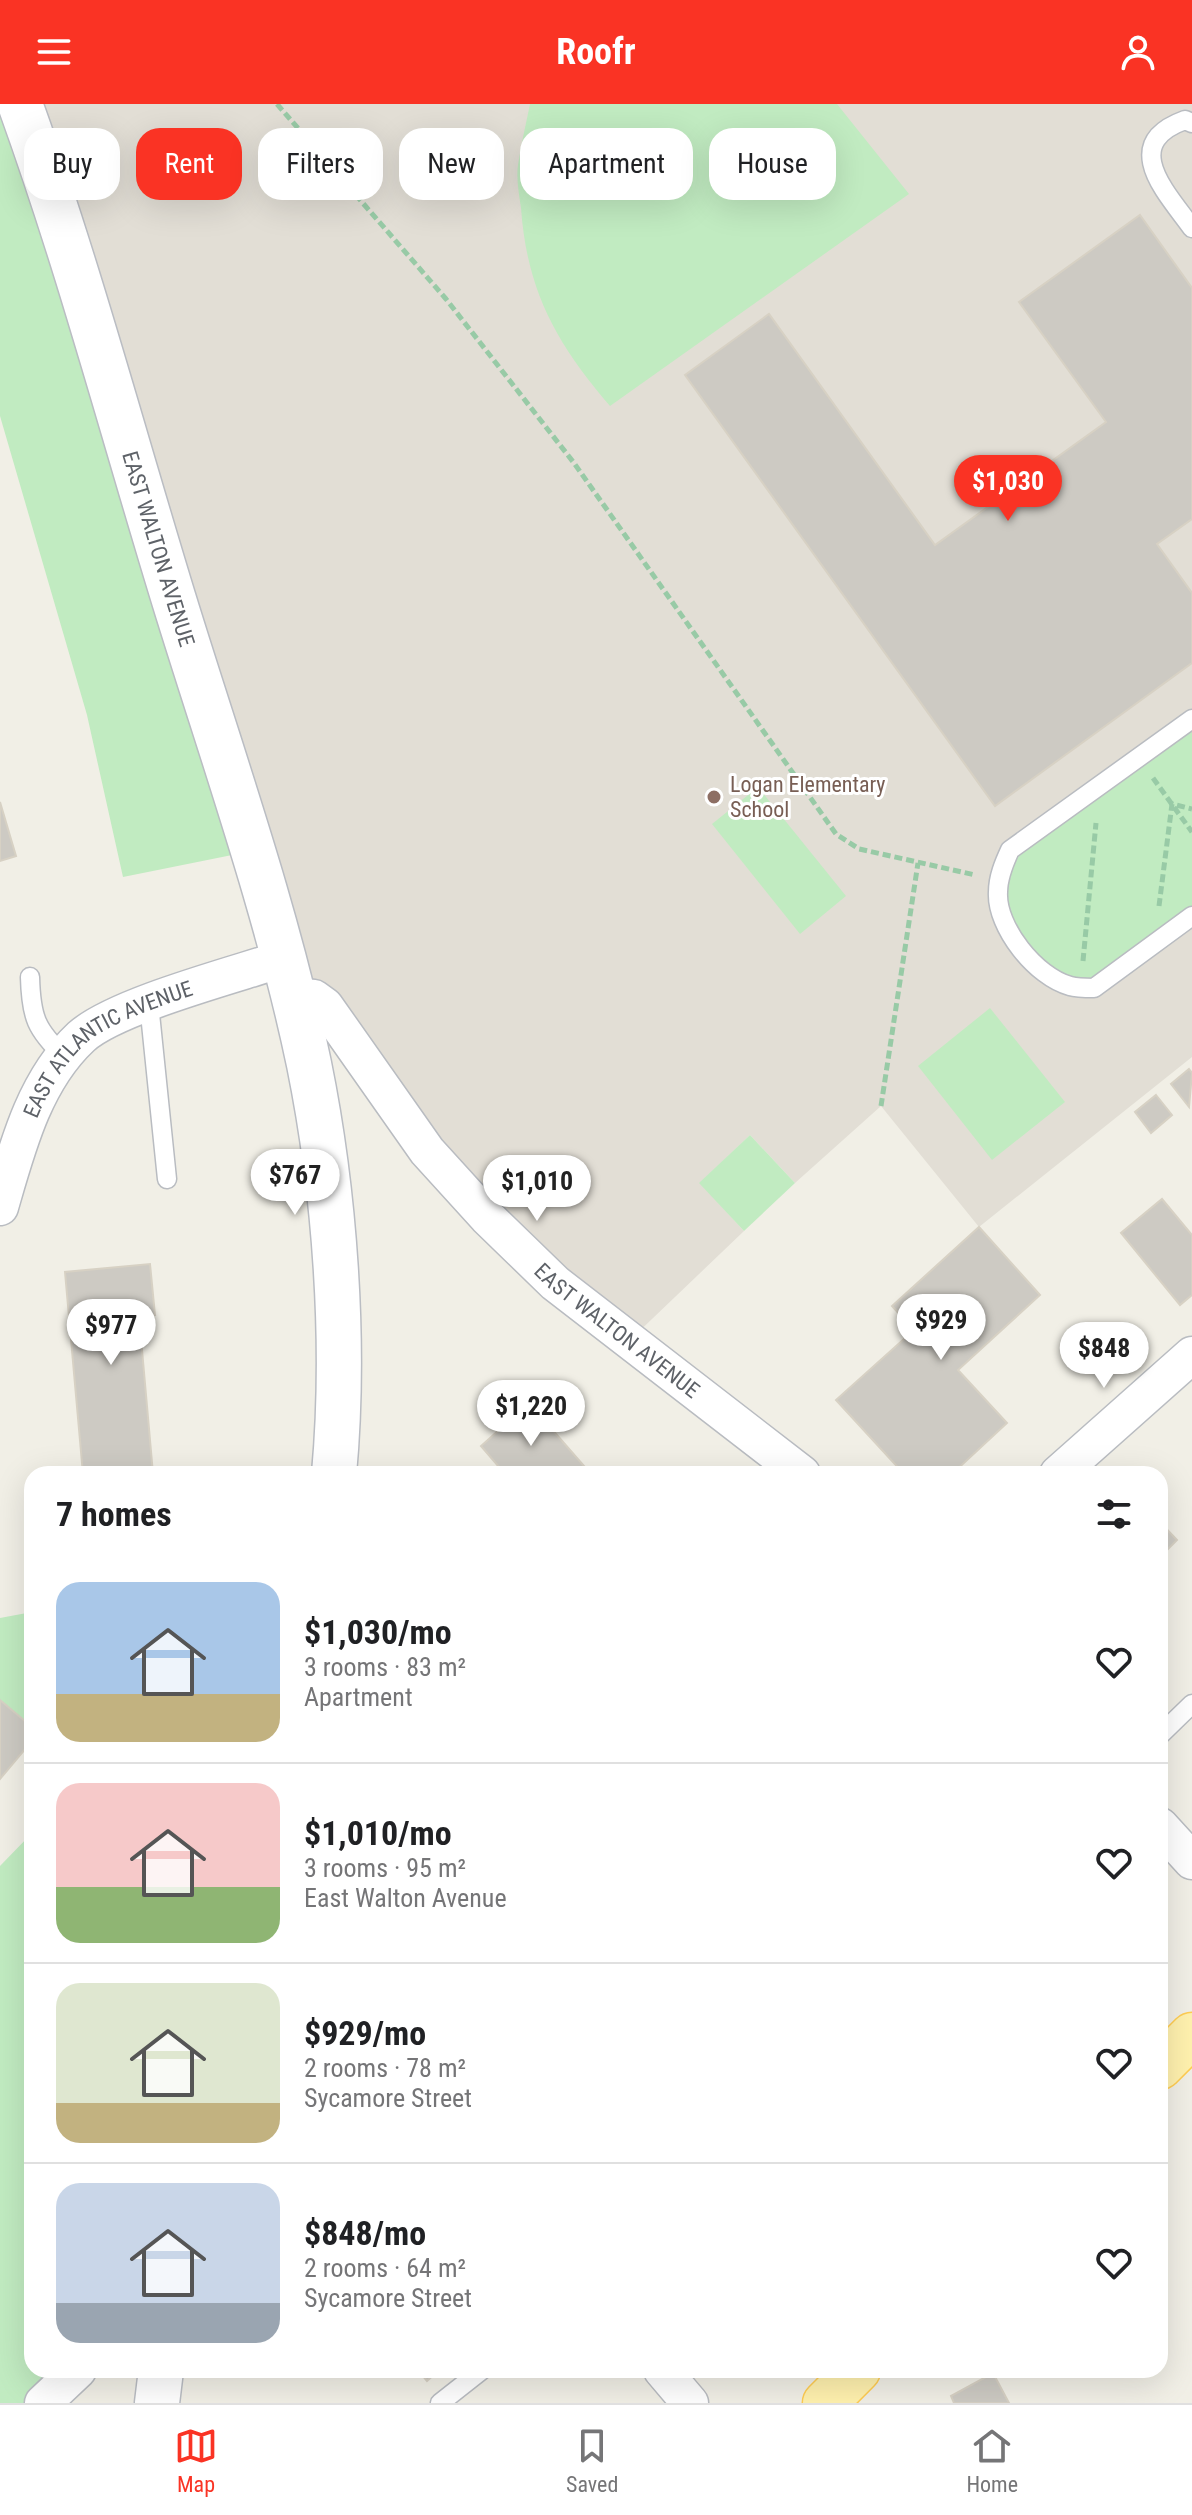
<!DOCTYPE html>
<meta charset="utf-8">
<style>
body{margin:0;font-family:"Roboto Condensed",sans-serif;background:#f2f2f2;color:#202124;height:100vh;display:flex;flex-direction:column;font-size:30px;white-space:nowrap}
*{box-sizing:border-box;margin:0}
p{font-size:26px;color:#757577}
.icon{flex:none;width:44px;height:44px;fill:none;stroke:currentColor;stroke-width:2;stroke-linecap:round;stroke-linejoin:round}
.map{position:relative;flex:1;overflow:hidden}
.sheet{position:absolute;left:24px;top:1362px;width:1144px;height:912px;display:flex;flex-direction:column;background:#fff;border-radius:24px;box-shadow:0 8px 32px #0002}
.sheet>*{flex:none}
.guide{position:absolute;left:24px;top:24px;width:1144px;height:72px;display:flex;gap:16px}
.price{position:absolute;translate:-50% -68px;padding:0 18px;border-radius:28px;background:#fff;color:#222;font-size:26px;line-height:52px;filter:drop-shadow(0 2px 4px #0008)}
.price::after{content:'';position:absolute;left:50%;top:48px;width:24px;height:18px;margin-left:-12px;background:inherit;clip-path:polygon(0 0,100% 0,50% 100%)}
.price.active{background:#fa3324;color:#fff}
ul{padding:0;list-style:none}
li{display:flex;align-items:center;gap:24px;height:200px;padding:0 32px}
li+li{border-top:2px solid #e0e0e0}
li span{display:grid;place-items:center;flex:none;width:224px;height:160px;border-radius:24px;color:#555}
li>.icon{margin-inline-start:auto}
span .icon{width:96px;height:96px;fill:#fffc;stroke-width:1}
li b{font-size:34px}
h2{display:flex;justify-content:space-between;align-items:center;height:96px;padding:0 32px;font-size:34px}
.chip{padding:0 28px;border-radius:24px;background:#fff;box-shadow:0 8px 32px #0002;font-size:28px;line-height:72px}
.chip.active{background:#fa3324;color:#fff}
header{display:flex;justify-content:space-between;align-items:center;height:104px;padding:0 32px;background:#fa3324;color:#fff;font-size:36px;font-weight:700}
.tabs{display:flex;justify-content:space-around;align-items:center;height:112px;border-top:2px solid #e0e0e0;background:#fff;font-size:22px;color:#757577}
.tabs a{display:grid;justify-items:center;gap:4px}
.tabs .active{color:#fa3324}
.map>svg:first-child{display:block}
</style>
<header><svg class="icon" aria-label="menu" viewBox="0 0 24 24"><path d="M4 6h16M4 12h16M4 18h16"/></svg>Roofr<svg class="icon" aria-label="person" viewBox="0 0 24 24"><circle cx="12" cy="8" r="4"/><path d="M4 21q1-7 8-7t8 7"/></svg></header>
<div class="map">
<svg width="1192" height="2299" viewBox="0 0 1192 2299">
<rect width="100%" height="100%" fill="#f1efe6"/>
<!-- education -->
<polygon fill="#e2ded5" points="14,0 1192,0 1192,953 979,1123 881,1002 795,1079 750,1031 700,1079 744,1127 629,1237 555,1179 314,894"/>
<!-- green -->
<g fill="#c1ebc1">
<polygon points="0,0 252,747 123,773 87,611 0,312"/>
<path d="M530,0h307l72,90 -299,212c-53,-62 -83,-114 -89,-198 -2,-14 -5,-30 -3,-43 3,-21 8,-41 12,-61z"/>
<polygon points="1192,615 1192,812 1095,884 1044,867 1004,816 1002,764 1011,747"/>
<polygon points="758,683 846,792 800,830 712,720"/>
<polygon points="990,904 1065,998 992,1056 918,962"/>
<polygon points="750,1031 795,1079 744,1127 699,1079"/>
<polygon points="32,1508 32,1623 0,1596 0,1514"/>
<polygon points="32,1729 32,2266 78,2266 43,2299 0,2299 0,1762"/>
</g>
<!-- building -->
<g fill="#cdcac3" stroke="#d7d1c4" stroke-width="2">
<polygon points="1140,111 1192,184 1192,415 1157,440 1192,489 1192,559 995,702 685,271 769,210 935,441 1106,318 1019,198"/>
<polygon points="0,698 16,752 0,757"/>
<polygon points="1189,965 1192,969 1189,1003 1171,980"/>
<polygon points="1156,991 1172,1011 1151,1029 1135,1008"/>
<polygon points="1162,1095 1192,1131 1192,1191 1180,1201 1121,1129"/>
<polygon points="979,1123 1040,1191 958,1266 1007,1319 952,1370 904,1370 836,1296 914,1226 892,1202"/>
<polygon points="150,1160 155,1211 139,1212 153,1370 83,1370 65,1168"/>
<polygon points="529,1299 591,1370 505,1370 481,1342"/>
<polygon points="1160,1418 1177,1436 1160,1453"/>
<polygon points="0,1596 32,1623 32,1637 0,1675"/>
<polygon points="418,2266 439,2266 427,2277"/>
<polygon points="993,2269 1009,2299 954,2299 951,2292"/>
</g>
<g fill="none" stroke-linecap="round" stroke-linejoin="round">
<defs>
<g id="lane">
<path d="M1192,19l-7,-3c-66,24 -19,72 7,108"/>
<path d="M1192,615l-182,131c-6,13 -12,27 -12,42 -2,35 38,85 72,94 7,2 17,2 24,2l98,-72"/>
<path d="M30,873c1,40 6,53 35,80"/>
<polyline points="149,900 167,1075"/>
<polyline points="1160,1631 1192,1600"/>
<polyline points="440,2299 482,2266"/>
</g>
<g id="street">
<path id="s1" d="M291,892l23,2 11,8 102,145 60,66 68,66 247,191"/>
<path id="s2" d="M0,1103c17,-59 34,-126 81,-170 34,-31 153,-62 201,-78"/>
<polyline points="1058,1370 1192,1251"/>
<polyline points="1160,1722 1192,1757"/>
<polyline points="662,2266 690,2299"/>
<polyline points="43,2299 78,2266"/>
</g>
<g id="secondary">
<path id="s3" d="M20,0c59,163 103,330 154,496 47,153 102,306 135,464 26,128 37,279 25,410"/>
<polyline points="157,2299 161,2266"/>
</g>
<g id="primary">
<polyline points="1160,1963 1192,1931"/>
<polyline points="825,2299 858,2266"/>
</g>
</defs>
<!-- lane casing -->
<use href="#lane" stroke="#b9bcc1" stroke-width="21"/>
<!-- street casing -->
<use href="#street" stroke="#b9bcc1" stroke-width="39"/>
<!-- secondary casing -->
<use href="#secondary" stroke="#babdc3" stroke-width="47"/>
<!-- primary casing -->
<use href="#primary" stroke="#ffcd52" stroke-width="47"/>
<!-- path -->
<g stroke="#98caa6" stroke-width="5" stroke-dasharray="8 4" stroke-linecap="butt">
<polyline points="277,0 446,195 574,359 836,730 859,745 975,771"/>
<polyline points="1153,674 1192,728"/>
<polyline points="1159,802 1172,700 1192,705"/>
<polyline points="1083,857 1096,719"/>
<polyline points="881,1002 918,759"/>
</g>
<!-- lane -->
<use href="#lane" stroke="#fff" stroke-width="18"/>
<!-- street -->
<use href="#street" stroke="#fff" stroke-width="36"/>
<!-- secondary -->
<use href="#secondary" stroke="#fff" stroke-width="44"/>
<!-- primary -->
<use href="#primary" stroke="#fff1ae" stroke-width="44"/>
</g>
<!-- markers -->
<circle fill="#8d6e63" stroke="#fff" stroke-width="3" cx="714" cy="693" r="8"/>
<g text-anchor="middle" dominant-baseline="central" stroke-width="6" stroke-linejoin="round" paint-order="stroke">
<!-- street labels -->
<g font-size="22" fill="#5e6268" stroke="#fff">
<text stroke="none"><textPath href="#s3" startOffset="466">EAST WALTON AVENUE</textPath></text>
<text stroke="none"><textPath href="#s2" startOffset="204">EAST ATLANTIC AVENUE</textPath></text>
<text stroke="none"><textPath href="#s1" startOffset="476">EAST WALTON AVENUE</textPath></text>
</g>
<!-- education labels -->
<g font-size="22" fill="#785e54" stroke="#fff" text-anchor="start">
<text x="730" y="680">Logan Elementary<tspan x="730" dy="25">School</tspan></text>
</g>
</g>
</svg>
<b class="price active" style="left:1008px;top:419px">$1,030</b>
<b class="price" style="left:295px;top:1113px">$767</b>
<b class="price" style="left:537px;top:1119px">$1,010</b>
<b class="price" style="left:941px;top:1258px">$929</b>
<b class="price" style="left:111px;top:1263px">$977</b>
<b class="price" style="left:1104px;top:1286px">$848</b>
<b class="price" style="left:531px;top:1344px">$1,220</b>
<div class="guide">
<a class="chip">Buy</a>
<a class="chip active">Rent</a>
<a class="chip">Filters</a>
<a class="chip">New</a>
<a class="chip">Apartment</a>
<a class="chip">House</a>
</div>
<section class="sheet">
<h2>7 homes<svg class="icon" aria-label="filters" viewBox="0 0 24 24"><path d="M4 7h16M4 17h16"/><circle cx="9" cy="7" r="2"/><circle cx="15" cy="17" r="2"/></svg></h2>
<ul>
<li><span style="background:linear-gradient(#a9c7e8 70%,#c2b280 0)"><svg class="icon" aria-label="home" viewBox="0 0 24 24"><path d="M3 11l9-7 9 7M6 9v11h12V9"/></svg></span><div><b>$1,030/mo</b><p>3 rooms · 83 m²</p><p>Apartment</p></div><svg class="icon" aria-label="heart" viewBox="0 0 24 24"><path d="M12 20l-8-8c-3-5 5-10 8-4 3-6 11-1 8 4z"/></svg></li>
<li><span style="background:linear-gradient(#f6c9c9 65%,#8fb573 0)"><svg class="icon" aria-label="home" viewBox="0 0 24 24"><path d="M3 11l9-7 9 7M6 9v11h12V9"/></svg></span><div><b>$1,010/mo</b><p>3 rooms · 95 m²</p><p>East Walton Avenue</p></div><svg class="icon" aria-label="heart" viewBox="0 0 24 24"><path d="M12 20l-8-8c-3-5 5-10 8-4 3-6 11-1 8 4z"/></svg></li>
<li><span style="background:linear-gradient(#dfe7d0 75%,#c2b280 0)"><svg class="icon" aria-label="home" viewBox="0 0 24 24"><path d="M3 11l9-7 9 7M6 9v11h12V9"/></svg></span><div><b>$929/mo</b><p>2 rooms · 78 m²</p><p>Sycamore Street</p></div><svg class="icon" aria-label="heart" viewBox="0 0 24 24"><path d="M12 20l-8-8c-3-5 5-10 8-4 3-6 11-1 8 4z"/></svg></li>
<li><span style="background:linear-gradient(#c9d6e8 75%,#9aa5b1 0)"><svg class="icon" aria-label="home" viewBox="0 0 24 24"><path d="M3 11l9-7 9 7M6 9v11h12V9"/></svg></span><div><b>$848/mo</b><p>2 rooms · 64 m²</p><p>Sycamore Street</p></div><svg class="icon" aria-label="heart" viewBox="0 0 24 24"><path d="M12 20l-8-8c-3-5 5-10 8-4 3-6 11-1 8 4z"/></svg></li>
</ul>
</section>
</div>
<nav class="tabs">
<a class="active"><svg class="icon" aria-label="map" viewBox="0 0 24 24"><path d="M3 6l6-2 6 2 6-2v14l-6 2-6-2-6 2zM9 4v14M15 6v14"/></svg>Map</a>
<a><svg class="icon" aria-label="saved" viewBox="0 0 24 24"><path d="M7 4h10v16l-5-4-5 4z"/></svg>Saved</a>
<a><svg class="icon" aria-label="home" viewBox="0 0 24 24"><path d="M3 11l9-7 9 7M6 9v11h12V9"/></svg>Home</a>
</nav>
